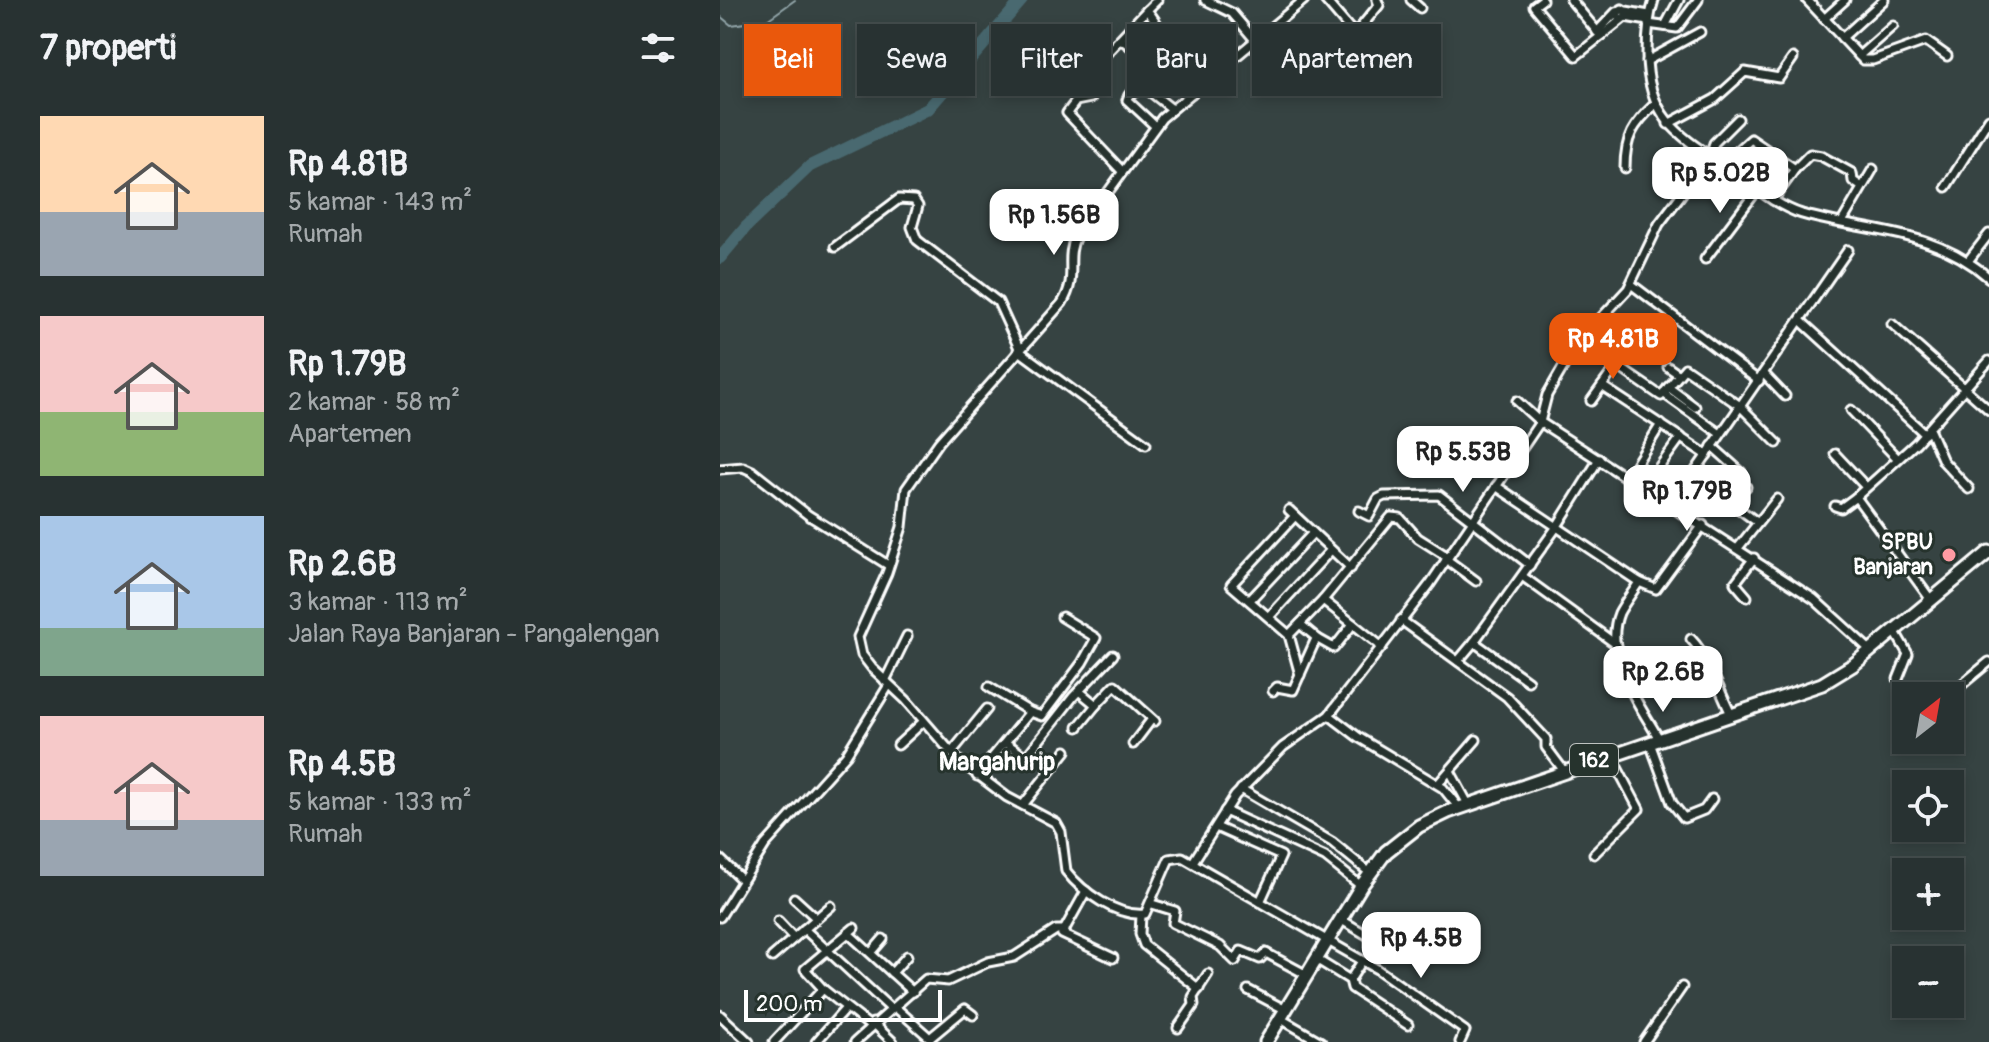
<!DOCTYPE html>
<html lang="id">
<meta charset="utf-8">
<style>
body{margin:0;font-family:Pangolin,sans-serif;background:#343e3e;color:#f1f3f6;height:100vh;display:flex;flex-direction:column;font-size:30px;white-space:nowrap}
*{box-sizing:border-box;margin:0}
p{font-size:26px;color:#a5aaac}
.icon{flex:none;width:44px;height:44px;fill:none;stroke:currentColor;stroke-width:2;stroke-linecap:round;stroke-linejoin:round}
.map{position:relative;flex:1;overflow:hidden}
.drawer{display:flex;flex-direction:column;background:#283232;width:720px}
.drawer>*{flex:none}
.banner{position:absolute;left:24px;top:24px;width:760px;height:72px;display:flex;gap:16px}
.needle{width:52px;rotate:31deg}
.controls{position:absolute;left:1172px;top:682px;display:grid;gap:16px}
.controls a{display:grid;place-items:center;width:72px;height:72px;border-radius:0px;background:#283232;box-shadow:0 4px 12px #0003,0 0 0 2px #444d4d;font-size:40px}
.scale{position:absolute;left:24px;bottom:20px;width:198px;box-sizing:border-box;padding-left:8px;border:4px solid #fff;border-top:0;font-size:22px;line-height:28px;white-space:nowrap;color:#fff;-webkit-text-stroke:6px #26332d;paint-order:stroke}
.price{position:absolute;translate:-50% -68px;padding:0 18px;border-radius:16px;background:#fff;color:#222;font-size:26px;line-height:52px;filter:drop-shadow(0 2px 4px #0008)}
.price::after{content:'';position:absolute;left:50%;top:48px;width:24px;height:18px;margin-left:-12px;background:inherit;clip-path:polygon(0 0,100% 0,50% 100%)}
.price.current{background:#ea580c;color:#fff}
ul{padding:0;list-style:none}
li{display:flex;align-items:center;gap:24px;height:200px;padding:0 40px}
li span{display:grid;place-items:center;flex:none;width:224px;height:160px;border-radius:0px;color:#555}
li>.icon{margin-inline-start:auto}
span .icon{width:96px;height:96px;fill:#fffc;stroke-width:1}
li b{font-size:34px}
h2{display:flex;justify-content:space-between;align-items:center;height:96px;padding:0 40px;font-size:34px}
.pill{padding:0 28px;border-radius:0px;background:#283232;box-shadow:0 4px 12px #0003,0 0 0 2px #444d4d;font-size:28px;line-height:72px}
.pill.current{background:#ea580c;color:#fff}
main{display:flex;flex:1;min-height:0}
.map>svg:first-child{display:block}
</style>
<main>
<section class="drawer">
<h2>7 properti<svg class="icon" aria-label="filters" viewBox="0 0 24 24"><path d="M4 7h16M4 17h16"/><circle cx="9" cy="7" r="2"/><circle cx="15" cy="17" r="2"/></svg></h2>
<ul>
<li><span style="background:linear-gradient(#ffd9b3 60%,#9aa5b1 0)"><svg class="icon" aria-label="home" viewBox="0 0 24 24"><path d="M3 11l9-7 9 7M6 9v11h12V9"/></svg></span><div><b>Rp 4.81B</b><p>5 kamar · 143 m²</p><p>Rumah</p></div></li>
<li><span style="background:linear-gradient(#f6c9c9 60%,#8fb573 0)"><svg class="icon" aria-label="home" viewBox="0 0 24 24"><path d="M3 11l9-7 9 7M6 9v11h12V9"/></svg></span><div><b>Rp 1.79B</b><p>2 kamar · 58 m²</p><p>Apartemen</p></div></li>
<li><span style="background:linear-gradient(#a9c7e8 70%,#7fa58c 0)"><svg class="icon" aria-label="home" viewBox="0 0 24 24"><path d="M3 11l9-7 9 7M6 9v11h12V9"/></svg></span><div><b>Rp 2.6B</b><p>3 kamar · 113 m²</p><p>Jalan Raya Banjaran - Pangalengan</p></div></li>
<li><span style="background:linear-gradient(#f6c9c9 65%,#9aa5b1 0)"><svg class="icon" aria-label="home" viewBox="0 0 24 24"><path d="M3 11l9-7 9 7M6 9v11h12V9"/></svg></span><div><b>Rp 4.5B</b><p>5 kamar · 133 m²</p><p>Rumah</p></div></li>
</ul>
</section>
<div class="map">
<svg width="1269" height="1042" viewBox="0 0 1269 1042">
<rect width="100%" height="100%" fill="#364342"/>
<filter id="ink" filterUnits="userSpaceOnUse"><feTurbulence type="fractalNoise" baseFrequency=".0125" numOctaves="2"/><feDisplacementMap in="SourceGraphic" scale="16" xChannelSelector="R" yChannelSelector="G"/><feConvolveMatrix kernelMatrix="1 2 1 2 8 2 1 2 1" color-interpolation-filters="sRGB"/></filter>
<g filter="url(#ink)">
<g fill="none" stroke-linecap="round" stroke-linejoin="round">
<!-- stream -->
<polyline stroke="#92a5a9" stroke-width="2" points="0,16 11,25 47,20 75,0"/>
<!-- river -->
<polyline stroke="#496970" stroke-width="12" points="0,258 26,227 90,166 208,109 302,0"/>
<defs>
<g id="street">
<path d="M437,0l-10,10c26,31 19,46 -3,77l28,22"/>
<polyline points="485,0 512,13 535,40"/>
<path d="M584,0l-142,118 -86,118c-12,24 3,40 -14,67l-123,139 -33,47 -4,38 -15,46 -29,64 4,18 10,13 34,32 51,59 50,38 49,26 5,9 5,39c16,21 51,46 79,43l24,-55 13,-2 195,112 88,62 -5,11"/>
<polyline points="605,0 635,35"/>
<polyline points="691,0 700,8"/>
<polyline points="822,0 814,6 856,56 905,17 907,13 902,9 896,14 901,19"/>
<polyline points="851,0 881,36"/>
<path d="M934,0c-6,18 -7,35 -7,54 0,68 37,84 88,119 21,15 42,33 67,41 67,19 133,15 187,64"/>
<polyline points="1087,0 1143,60 1153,60 1206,41 1227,56"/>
<polyline points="906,11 929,15"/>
<polyline points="905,17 928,21"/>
<polyline points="1104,19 1125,0"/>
<polyline points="928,24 957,28 978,0"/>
<polyline points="945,26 959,0"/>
<polyline points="877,32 896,12"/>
<polyline points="1122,38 1164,0"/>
<polyline points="402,40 438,67"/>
<polyline points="626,45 659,5 657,0"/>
<polyline points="443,54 462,71 462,81 472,93"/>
<polyline points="1139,56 1173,26"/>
<polyline points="927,61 980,32"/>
<polyline points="424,87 409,95 407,100 435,126"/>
<polyline points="948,124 995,99 1025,72 1059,78 1073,58"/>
<polyline points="996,161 1011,157 1031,139 1075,169 1090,154 1101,156 1132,173 1133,181 1142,187"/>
<path d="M905,168c0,-31 8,-43 30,-64"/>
<polyline points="401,170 347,113 356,101 371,98 365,86 367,74 427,10"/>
<polyline points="1226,187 1269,119"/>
<polyline points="1053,200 1075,169"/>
<polyline points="1122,222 1153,169"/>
<polyline points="115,247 179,199 194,200 198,206 192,227 197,240 278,302 299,348"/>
<polyline points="985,259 1038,189"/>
<polyline points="1248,261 1269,234"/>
<polyline points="911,284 1039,381"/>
<polyline points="1081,321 1205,434"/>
<polyline points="1172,324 1269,410"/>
<polyline points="861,341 941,396 965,368 1020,406 1057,443"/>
<polyline points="298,350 426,444"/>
<polyline points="948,367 958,374"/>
<polyline points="1044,374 1065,396"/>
<polyline points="882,386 987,455"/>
<polyline points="948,387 975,407"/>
<polyline points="943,393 999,433"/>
<polyline points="797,401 820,422 1094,599 1150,650"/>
<polyline points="871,401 897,365"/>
<polyline points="1131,410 1177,458"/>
<polyline points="1209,429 1223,461 1249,489"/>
<polyline points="992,446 1021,472 1018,480 1026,487"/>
<polyline points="1115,454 1146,487"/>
<polyline points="0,469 23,467 32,471 88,515 168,565"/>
<polyline points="908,477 941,424"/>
<path d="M776,486l143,96c-6,10 -15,21 -20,31 -17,43 21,92 40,126"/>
<polyline points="924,488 961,437"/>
<polyline points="1136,497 1196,443 1269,361"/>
<polyline points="952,505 1128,250"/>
<polyline points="1015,506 1037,522"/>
<polyline points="1115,506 1121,508 1136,497 1211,600"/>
<polyline points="569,510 631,568"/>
<polyline points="639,511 649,516 658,499 664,496 719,495 810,565"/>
<polyline points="1018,548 1057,499"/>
<polyline points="726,559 756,581"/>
<polyline points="802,576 897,645"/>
<polyline points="919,582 936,589 983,525"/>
<polyline points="1027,597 1015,583 1034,558"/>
<polyline points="530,600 593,533"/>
<polyline points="549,617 611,550"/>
<polyline points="681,620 787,697 826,739 826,747 844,771"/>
<polyline points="580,624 598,639"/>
<polyline points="1174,630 1188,654 1178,679"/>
<polyline points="569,635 511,585 575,516"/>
<path d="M971,639c19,20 28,52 41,77"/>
<polyline points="662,647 603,600 671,517 680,518 698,538 728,557"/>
<polyline points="738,661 754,642"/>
<polyline points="580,675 569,635 603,600"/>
<polyline points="165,681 187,636"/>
<polyline points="808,681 754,642 836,528 879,459"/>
<polyline points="269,687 310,712"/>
<polyline points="359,691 376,705 395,685 435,721"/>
<polyline points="553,691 557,687 573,690 595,641 598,639 614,648 633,624"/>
<polyline points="1228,696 1269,662"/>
<polyline points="609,715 638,737 723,788 739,808"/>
<polyline points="358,727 376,705"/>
<polyline points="286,743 306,757 353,697 393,655"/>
<polyline points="930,743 952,803 964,818 984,810 992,799"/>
<polyline points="413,744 432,719"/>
<polyline points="178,745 203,722"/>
<polyline points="231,753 267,709"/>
<polyline points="730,771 748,804"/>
<polyline points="257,776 310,712 322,716 362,663 376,638 342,617"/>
<polyline points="718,784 756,740"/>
<polyline points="521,789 612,842 650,873"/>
<polyline points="303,805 346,751"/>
<polyline points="505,811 605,857 641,886"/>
<polyline points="496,827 561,856 540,902"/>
<polyline points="874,854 919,809 891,756"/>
<polyline points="0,859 22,880"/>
<polyline points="473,862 515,796 563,747 609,715 710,584 820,422 827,395 845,364 869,331 908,289 939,224 991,155 994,143 1018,119"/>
<polyline points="366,891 342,934 393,958"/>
<polyline points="74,898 96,918"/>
<polyline points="432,904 455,911 453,923 500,946 515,961 521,951 540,959 546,953 587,975"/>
<polyline points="421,915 420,934 424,945 479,989"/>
<polyline points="0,917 45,845 126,755 169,685"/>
<polyline points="620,919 672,950"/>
<polyline points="58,921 74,938"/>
<polyline points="134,928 85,969 103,989 150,1026"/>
<polyline points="84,929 171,1009"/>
<polyline points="128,933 193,992"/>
<polyline points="151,953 163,939"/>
<polyline points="52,957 111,906"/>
<polyline points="596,959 630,980 632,988 688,1025"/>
<polyline points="172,973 187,956"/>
<polyline points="630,980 642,961"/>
<polyline points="528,990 566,1010"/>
<polyline points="175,1007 210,1038 245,1009 253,1015"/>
<polyline points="0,1015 29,1042"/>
<polyline points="561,1019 601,1042"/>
<polyline points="153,1023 173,1042"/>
<polyline points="458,1028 474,1005 473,997 488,974"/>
<polyline points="54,1042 103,989"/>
<polyline points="96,1042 126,1008"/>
<polyline points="135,1042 206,979 228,981 268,962 294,957 336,930 345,930"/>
<polyline points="924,1042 962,987"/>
</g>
<polyline id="primary" points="546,1042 641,886 666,852 699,826 728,812 1102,684 1133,665 1269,552"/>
</defs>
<!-- street casing -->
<use href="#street" stroke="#fff" stroke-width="13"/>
<!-- primary casing -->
<use href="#primary" stroke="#fff" stroke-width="17"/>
<!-- street -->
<use href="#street" stroke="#26332d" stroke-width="7"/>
<!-- primary -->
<use href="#primary" stroke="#26332d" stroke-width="11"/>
</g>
</g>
<!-- markers -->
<circle fill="#ff9aa2" stroke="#26332d" stroke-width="3" cx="1229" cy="555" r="8"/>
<g text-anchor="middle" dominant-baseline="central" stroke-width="6" stroke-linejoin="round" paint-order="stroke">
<!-- shield labels -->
<rect fill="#26332d" stroke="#bec2c0" stroke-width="2" x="850" y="744" width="48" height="32" rx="6"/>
<g font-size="20" font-weight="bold" fill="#fff">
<text x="874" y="760">162</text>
</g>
<!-- poi labels -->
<g font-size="22" font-weight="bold" fill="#fff" stroke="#26332d" text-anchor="end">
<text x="1213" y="542">SPBU<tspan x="1213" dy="25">Banjaran</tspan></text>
</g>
<!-- quarter labels -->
<g font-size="26" font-weight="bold" fill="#fff" stroke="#26332d">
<text x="277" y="762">Margahurip</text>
</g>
</g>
</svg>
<div class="controls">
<a><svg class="needle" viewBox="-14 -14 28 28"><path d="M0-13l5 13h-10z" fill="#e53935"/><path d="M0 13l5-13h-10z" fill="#a5aaac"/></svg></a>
<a><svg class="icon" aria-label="locate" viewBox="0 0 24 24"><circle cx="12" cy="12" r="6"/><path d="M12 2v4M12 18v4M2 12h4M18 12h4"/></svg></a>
<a>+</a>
<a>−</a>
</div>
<div class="scale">200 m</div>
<b class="price" style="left:1000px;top:215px">Rp 5.02B</b>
<b class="price" style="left:334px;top:257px">Rp 1.56B</b>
<b class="price current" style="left:893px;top:381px">Rp 4.81B</b>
<b class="price" style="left:743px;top:494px">Rp 5.53B</b>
<b class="price" style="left:967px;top:533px">Rp 1.79B</b>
<b class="price" style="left:943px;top:714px">Rp 2.6B</b>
<b class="price" style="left:701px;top:980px">Rp 4.5B</b>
<div class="banner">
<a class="pill current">Beli</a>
<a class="pill">Sewa</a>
<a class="pill">Filter</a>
<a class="pill">Baru</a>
<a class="pill">Apartemen</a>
</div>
</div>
</main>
